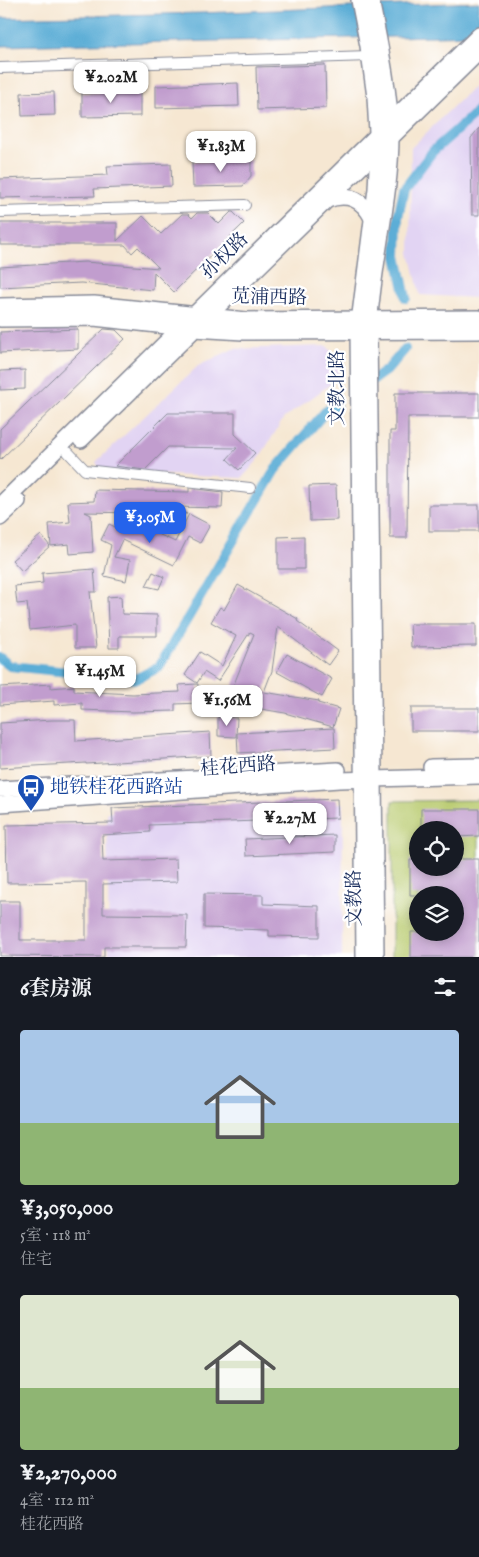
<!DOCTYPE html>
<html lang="zh">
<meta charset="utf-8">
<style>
body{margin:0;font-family:"IM FELL English","Noto Serif SC",serif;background:#242831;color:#f1f3f6;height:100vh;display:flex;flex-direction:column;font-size:19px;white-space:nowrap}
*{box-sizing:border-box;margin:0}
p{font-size:16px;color:#9ea1a6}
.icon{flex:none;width:28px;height:28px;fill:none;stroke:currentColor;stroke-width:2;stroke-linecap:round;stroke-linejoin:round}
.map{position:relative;height:957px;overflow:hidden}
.details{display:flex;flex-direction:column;background:#171b24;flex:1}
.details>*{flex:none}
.fabs{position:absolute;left:409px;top:821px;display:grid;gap:10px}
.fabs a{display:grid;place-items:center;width:55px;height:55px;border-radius:50%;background:#171b24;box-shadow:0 2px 8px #0003;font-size:25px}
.price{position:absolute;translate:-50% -42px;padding:0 11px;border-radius:10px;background:#fff;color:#222;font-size:16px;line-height:32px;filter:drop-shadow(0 1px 2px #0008)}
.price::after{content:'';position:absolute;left:50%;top:30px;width:15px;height:11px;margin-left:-8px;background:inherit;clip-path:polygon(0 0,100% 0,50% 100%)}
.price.current{background:#2563eb;color:#fff}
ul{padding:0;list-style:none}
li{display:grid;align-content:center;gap:10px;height:265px;padding:0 20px}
li span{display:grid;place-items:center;height:155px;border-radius:5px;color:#555}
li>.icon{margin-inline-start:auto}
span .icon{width:90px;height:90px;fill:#fffc;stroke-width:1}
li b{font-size:21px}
h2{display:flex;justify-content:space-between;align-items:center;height:60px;padding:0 20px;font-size:21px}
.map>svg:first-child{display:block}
</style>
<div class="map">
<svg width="479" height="957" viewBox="0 0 479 957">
<rect width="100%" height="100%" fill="#fff"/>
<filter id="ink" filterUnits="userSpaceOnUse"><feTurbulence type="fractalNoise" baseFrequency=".02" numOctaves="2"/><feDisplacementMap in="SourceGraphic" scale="10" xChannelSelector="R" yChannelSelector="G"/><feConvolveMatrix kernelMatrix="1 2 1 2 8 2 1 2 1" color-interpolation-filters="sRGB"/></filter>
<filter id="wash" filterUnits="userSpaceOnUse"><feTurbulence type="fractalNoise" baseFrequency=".0096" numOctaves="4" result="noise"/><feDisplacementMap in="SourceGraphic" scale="20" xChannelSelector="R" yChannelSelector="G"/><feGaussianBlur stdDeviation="1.12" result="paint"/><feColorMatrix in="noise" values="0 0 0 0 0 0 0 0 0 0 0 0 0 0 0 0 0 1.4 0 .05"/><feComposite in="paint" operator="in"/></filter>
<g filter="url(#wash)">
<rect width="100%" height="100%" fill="#f6e7d2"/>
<!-- built -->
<g fill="#e2d4f3">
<polygon points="479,81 479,298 420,295 410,253 411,148"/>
<polygon points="327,346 338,361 339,378 284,418 258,460 242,478 101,472 96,462 198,366 233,349"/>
<polygon points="343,803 342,957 109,957 107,812"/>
</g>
<!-- green -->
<path fill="#b9cb6f" stroke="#6a7d66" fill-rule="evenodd" d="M479,800v157h-87v-156zM418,830h37v38h-37zM418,895h37v37h-37z"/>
<!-- water -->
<polygon fill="#5badd6" stroke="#3b6e9a" points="479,2 479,35 0,46 0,18 201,13"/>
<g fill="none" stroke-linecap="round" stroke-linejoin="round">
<!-- canal -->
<g stroke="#5badd6" stroke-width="10">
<polyline points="406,298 397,256 398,217 404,189 433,151 479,110"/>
<polyline points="374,379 388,369 405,349"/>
<polyline points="0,658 10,666 136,679 159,667 275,470 325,412 336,405"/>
</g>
</g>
<g id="blocks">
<!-- building -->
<g fill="#c19dce">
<polygon points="325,65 326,108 257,110 256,67"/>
<polygon points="238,83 239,106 156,108 156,86"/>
<polygon points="140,91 140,116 82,117 82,93"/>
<polygon points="54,92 55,115 22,116 21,93"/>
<polygon points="479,128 479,215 472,215 471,138"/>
<polygon points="251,160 251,176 243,186 193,187 192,162"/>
<polygon points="171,164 172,186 94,189 95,196 0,198 0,179 108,175 107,166"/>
<polygon points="231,212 233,212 244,223 174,292 154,272 153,290 81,283 0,287 0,267 85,262 159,268 138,247 132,253 125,245 0,245 0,223 117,223 117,241 143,216 161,234 182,214 188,214 192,218 197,213 208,213 219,224"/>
<polygon points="78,329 78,349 0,353 0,332"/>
<polygon points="104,329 116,330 125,339 0,460 0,429"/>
<polygon points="25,370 25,389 0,390 0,371"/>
<polygon points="395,393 479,393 479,417 408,417 407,538 390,538 390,431 395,431"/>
<polygon points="168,413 235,413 235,434 255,453 239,470 227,459 237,448 168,447 145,470 115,466"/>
<polygon points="336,485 337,520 310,521 309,486"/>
<polygon points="189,488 223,492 222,508 174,507 187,514 85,512 91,515 93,552 70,554 69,544 51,546 49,524 70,522 68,502 94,501 95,490 189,492"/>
<rect x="429" y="505" width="50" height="26"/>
<polygon points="189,514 210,525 200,543 188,537 174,565 122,540 114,557 130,560 126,581 104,576 111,545 101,540 109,524 130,534 135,523 175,542"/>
<polygon points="41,535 50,546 22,571 12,560"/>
<polygon points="304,536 304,569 278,569 278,537"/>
<polygon points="94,569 96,592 90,592 96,648 75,648 75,625 30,630 27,603 17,604 15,586 43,583 42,573"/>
<polygon points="153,572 164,577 159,589 146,586"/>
<polygon points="238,585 298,619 297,621 338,651 328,665 278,627 272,671 264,692 319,701 318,703 339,709 333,727 285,713 261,709 262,707 230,694 254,634 250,632 218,681 204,672 197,683 185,675 200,652 222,666 236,636 211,622 220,607 224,610"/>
<polygon points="121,596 122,614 157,615 157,636 119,636 119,648 109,648 107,597"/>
<polygon points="410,624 476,624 476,646 411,647"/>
<polygon points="287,654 332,679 322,697 277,672"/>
<polygon points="51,684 51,688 74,686 74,691 133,694 180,692 179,685 198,684 199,703 175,704 175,711 133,712 82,710 82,703 54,705 54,701 0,705 0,687"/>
<rect x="411" y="708" width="68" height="23"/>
<polygon points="218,717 237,718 236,737 218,736"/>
<polygon points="52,720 75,720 76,741 210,732 211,756 86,764 86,763 0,768 0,723"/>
<polygon points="334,728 335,748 238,753 237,733"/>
<polygon points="337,799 338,818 149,825 150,832 102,835 103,861 176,859 177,882 103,884 103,914 187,915 186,947 104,947 104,957 0,956 0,901 20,901 20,940 86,940 86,882 7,883 6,825 113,823 112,808"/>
<polygon points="421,809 479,809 479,836 455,837 455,830 421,830"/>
<polygon points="335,835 335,852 246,856 245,839"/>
<polygon points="455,859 479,859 479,957 411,957 411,932 455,932 455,895 410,895 410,860 418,860 418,868 455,868"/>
<polygon points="204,894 263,895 263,904 319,906 319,937 269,936 269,930 204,928"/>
</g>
</g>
</g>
<g filter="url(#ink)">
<use href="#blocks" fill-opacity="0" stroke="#888b98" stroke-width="1"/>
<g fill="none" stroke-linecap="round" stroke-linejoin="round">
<defs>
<g id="street">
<polyline points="0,68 369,56"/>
<polyline points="0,212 245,205"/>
<polyline points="68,452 85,470 250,488"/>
</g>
<g id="secondary">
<polyline points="359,0 368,46 375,97 378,149 376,189 358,330 364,957"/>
<path d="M371,0c9,45 19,91 20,136 0,65 -19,129 -22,194l7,627"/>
<path d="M327,200c20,-7 35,-2 45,18"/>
<polyline points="0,306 94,304 246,320 479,318"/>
<polyline points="0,319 94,318 194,329 243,332 479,331"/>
<polyline points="81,440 479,52"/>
<polyline points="0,505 479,35"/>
<polyline points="0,518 18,501"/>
<polyline points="431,767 479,766"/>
<polyline points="0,789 338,770"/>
<polyline points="0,804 339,780 479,776"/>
</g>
</defs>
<!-- street casing -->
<use href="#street" stroke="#888b98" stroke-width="12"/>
<!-- secondary casing -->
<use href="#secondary" stroke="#888b98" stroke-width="18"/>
<!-- street -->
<use href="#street" stroke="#fff" stroke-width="10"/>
<!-- secondary -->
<use href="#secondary" stroke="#fff" stroke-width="15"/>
</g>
</g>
<!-- icons -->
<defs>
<symbol id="bus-pin" viewBox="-11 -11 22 30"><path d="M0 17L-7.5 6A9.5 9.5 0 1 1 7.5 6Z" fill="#1a4fb4" stroke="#fff"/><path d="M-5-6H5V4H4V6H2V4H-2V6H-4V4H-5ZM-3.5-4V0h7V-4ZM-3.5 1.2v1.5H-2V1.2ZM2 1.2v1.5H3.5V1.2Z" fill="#fff"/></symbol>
</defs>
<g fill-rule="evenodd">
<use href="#bus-pin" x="15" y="772" width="32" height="43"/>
</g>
<g text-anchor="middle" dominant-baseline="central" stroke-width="4.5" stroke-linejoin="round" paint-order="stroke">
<!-- street labels -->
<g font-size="19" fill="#1b2f5e" stroke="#fff">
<text transform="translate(225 256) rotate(-44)">孙权路</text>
<text transform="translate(269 298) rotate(1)">苋浦西路</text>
<text transform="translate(338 388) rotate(-90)">文教北路</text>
<text transform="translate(238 767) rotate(-4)">桂花西路</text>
<text transform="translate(355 898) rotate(-91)">文教路</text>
</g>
<!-- transit labels -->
<g font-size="19" fill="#164399" stroke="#fff" text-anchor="start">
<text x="50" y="788">地铁桂花西路站</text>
</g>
</g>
</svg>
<div class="fabs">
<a><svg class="icon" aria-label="locate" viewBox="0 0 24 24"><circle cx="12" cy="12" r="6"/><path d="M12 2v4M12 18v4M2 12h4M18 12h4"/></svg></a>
<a><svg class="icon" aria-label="layers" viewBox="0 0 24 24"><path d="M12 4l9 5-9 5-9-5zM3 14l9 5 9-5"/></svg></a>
</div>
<b class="price" style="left:111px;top:104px">¥2.02M</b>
<b class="price" style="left:221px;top:173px">¥1.83M</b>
<b class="price current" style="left:150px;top:544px">¥3.05M</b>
<b class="price" style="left:100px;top:698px">¥1.45M</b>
<b class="price" style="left:227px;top:727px">¥1.56M</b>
<b class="price" style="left:290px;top:845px">¥2.27M</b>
</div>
<section class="details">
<h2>6套房源<svg class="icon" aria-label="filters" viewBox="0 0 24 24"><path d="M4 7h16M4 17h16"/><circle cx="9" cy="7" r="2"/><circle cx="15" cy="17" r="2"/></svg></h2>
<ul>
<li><span style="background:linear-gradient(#a9c7e8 60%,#8fb573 0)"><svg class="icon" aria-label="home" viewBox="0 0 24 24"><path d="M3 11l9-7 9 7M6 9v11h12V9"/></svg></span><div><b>¥3,050,000</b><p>5室 · 118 m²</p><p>住宅</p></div></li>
<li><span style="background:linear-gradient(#dfe7d0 60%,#8fb573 0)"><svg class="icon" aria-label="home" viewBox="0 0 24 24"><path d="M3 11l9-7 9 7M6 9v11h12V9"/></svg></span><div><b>¥2,270,000</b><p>4室 · 112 m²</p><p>桂花西路</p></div></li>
</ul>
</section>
